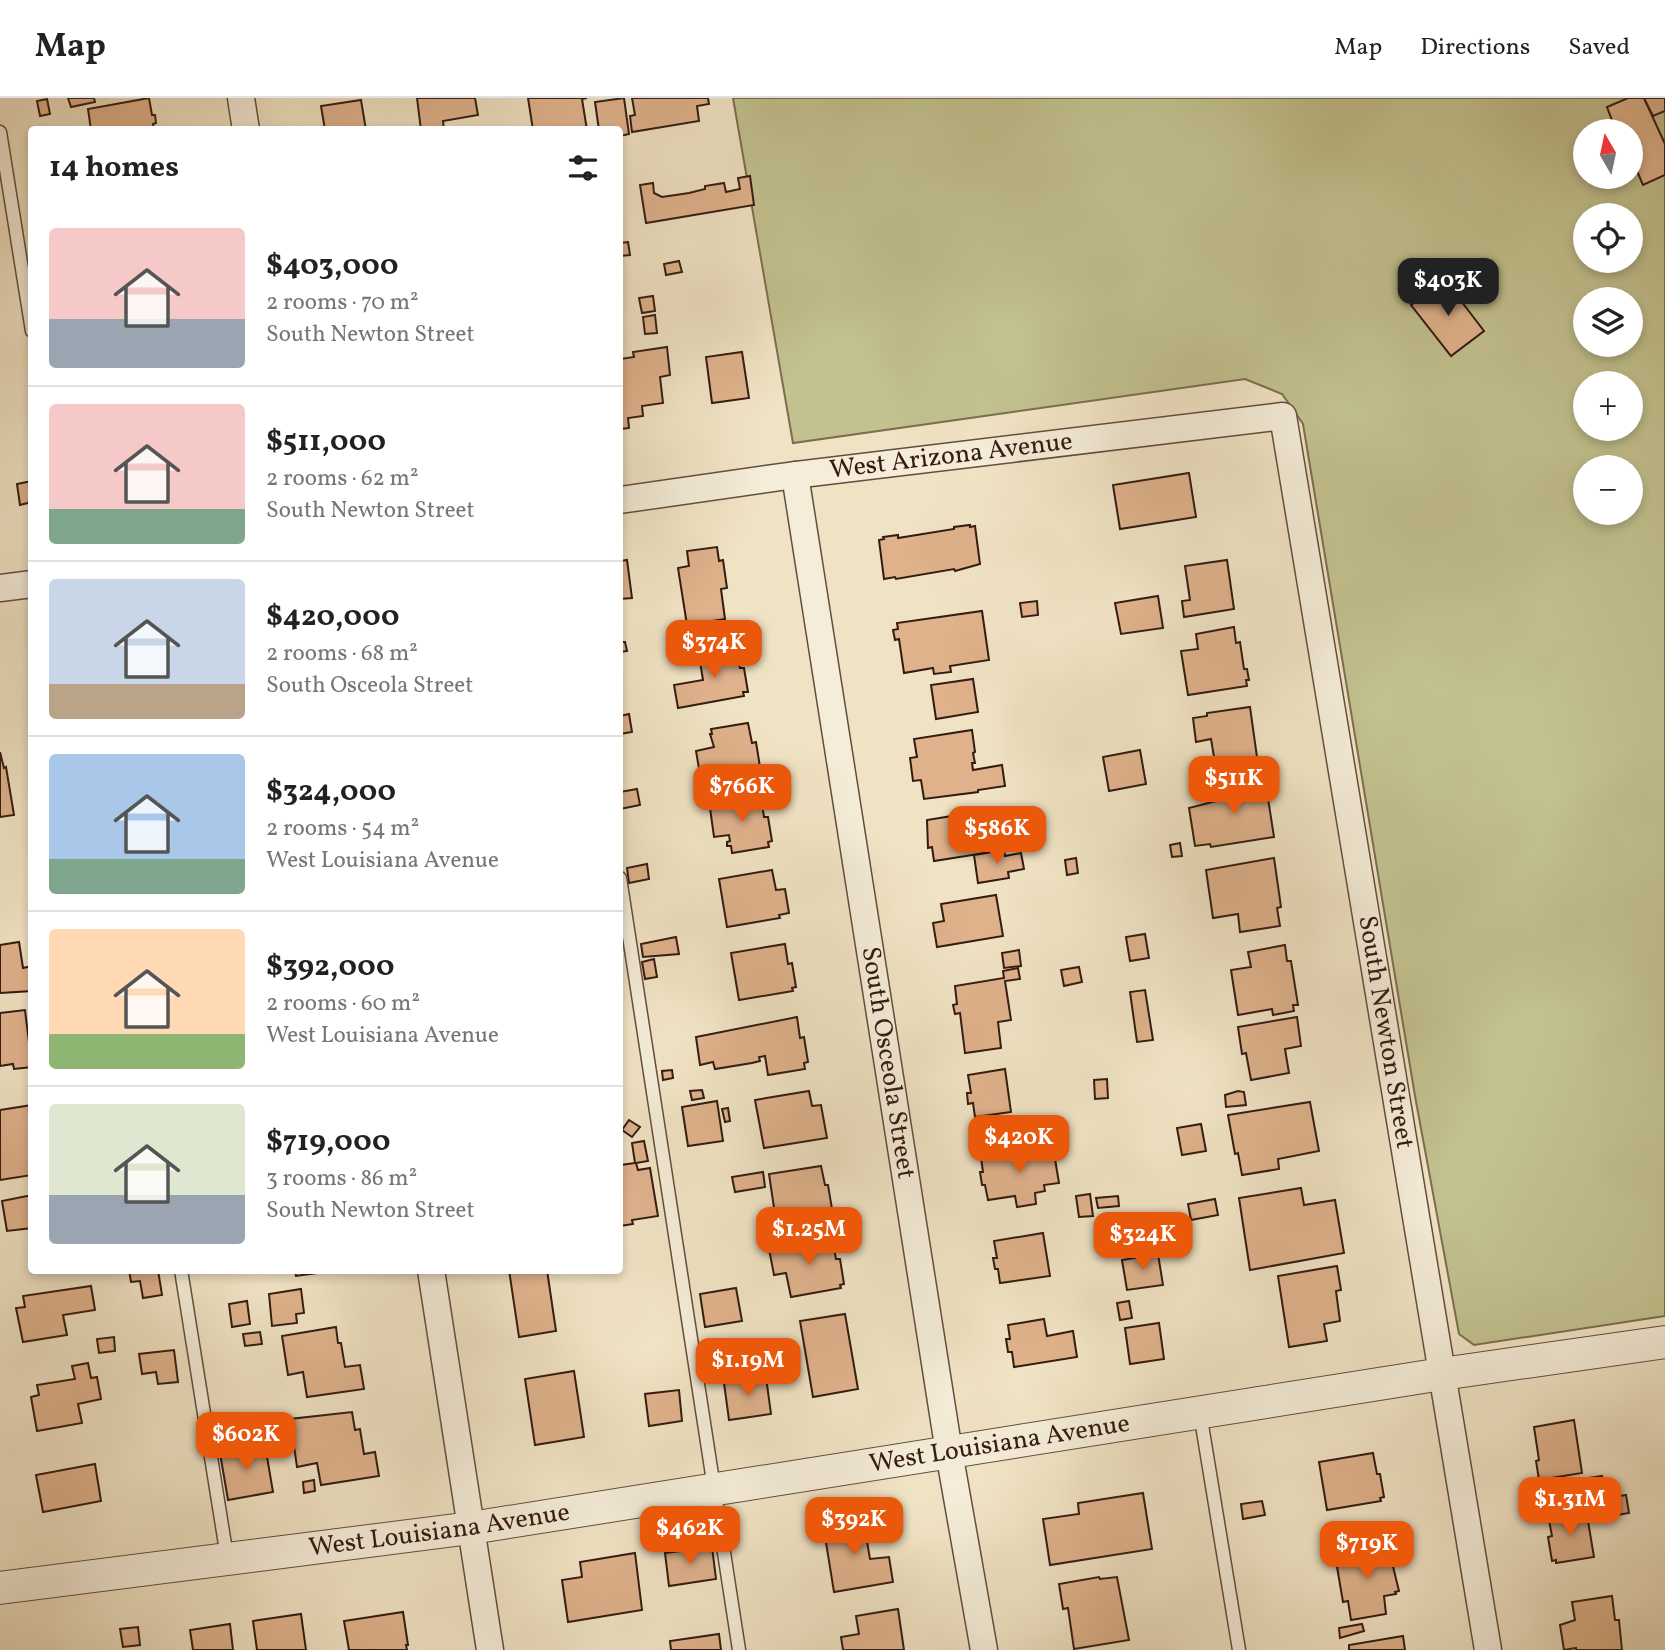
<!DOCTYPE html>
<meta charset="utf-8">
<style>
body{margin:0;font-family:Vollkorn,serif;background:#f6f6f6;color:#222;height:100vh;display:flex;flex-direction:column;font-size:26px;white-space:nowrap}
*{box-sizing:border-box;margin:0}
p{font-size:23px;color:#767676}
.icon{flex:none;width:38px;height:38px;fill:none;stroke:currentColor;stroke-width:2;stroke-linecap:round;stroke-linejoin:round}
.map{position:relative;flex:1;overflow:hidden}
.drawer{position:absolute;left:28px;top:28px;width:595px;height:1148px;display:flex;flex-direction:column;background:#fff;border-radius:7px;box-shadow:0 4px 10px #0003}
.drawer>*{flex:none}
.needle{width:46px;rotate:351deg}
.controls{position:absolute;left:1573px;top:21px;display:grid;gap:14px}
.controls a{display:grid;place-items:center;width:70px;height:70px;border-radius:50%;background:#fff;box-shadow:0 4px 10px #0003;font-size:35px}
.price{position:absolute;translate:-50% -60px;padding:0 16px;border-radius:14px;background:#ea580c;color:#fff;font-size:23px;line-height:46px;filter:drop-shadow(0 2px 4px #0008)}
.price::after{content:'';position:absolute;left:50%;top:42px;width:21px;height:16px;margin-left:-10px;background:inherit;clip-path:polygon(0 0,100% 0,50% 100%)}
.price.on{background:#222;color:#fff}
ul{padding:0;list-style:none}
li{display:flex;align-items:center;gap:21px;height:175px;padding:0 21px}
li+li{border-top:2px solid #e0e0e0}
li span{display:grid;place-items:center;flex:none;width:196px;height:140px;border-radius:7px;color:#555}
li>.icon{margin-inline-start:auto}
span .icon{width:84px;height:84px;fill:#fffc;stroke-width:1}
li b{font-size:30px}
h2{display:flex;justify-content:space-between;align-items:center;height:84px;padding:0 21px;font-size:30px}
header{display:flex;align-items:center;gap:42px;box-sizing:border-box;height:98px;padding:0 35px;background:#fff;border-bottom:2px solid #e0e0e0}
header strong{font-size:33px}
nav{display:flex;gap:38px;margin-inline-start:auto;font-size:24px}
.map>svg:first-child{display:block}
</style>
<header>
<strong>Map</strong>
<nav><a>Map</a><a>Directions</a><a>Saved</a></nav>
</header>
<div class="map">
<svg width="1665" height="1552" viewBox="0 0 1665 1552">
<rect width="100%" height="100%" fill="#f0e3c4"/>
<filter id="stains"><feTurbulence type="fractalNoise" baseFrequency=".00286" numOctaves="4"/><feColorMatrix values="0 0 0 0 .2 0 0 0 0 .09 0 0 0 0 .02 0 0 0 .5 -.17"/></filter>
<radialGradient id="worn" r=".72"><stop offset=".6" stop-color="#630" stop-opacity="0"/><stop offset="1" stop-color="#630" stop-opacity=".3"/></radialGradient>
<!-- green -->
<path fill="#c2c18f" stroke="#7b6e50" stroke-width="2" fill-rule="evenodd" d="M733,0h932v1218l-191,29 -15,-11 -44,-238 -112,-672 -21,-30 -37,-15 -452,64zM1586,33h45v46h-45zM1586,117h45v46h-45zM1586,201h45v46h-45zM1586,285h45v46h-45zM1586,369h45v46h-45z"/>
<!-- building -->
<g fill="#dfb28c" stroke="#341b12" stroke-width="2">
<polygon points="68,0 94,0 95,4 71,9"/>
<polygon points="149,0 152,17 155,17 156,25 153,26 154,32 91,32 88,11"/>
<polygon points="417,0 475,0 478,17 443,23 444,32 421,32"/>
<polygon points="528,0 587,0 582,1 587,32 533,32"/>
<polygon points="624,0 629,36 620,38 620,32 599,32 595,4"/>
<polygon points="632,0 708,0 709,6 697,8 699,23 632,34 630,18 635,17"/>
<polygon points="1628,0 1644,0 1665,46 1665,77 1643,87 1637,73 1632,76 1631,74 1631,33 1616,33 1607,9"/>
<polygon points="1644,0 1665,0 1665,13 1653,18"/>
<polygon points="47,1 50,16 40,18 37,3"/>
<polygon points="361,2 366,32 325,32 321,8"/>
<polygon points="750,78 754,107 646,125 640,87 653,85 654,95 662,99 689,95 705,91 705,88 724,85 726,94 740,91 738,80"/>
<polygon points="628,144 630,157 620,158 620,145"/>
<polygon points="679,163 682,174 666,177 664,166"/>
<polygon points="1445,182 1484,233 1451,258 1411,207"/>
<polygon points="653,198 655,213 642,215 639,200"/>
<polygon points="655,217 657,235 645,236 643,219"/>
<polygon points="667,249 670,277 660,279 663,305 642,308 643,318 628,320 629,330 621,331 620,261 634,259 633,254"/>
<polygon points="742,254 749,300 712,305 706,259"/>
<polygon points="1189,375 1196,419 1120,431 1113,387"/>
<polygon points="32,383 32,404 20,407 17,386"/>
<polygon points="970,427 970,429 975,428 980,466 955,473 954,471 896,481 895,479 884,481 879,442 884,441 883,439 898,437 898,440 954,431 954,429"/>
<polygon points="717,449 719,463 723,462 727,490 721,491 725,521 687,527 678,470 689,468 687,453"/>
<polygon points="627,462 632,500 620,501 620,463"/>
<polygon points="1227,462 1234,511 1184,519 1182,503 1190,502 1185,468"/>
<polygon points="1158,498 1163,530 1121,536 1115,505"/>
<polygon points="1037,503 1038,517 1022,519 1020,505"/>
<polygon points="982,513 989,562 950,568 951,574 934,576 933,570 904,575 899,541 895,542 893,532 898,531 897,525"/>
<polygon points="1234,529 1236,545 1240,544 1244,571 1247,571 1249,582 1246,582 1247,588 1188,597 1181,553 1198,551 1196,536"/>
<polygon points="620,544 625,544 627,553 620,554"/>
<polygon points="736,550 740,570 744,570 748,594 743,594 744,598 678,610 674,587 703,582 699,557"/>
<polygon points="973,581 978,614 936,621 931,587"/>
<polygon points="1250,609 1257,659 1215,665 1211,641 1196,644 1193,620 1207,618 1207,615"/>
<polygon points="629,616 632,634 620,636 620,618"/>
<polygon points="748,625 752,645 756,644 760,669 755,670 756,672 701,682 696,653 714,649 710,636 712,636 711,631"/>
<polygon points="972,632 975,654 973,655 975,665 972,665 973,672 1002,667 1005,688 978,692 978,694 924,701 921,682 913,683 910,660 917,659 914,641"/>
<polygon points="1140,652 1146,686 1109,693 1103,659"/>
<polygon points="0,654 4,670 6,669 14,717 0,719"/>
<polygon points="1258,678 1261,695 1267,694 1274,739 1211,749 1210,746 1195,748 1189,710 1224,701 1221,684"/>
<polygon points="637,691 640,707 620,711 620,694"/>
<polygon points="761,699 764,719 768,719 772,743 768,744 769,749 732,755 731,748 727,748 727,744 730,743 729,737 714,739 710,710 724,708 723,704"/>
<polygon points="964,716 967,737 982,734 985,755 934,763 932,749 928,750 927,722"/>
<polygon points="1180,745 1182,758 1172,759 1170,747"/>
<polygon points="1004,752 1005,758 1021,755 1024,771 1008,774 1009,780 978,785 974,757"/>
<polygon points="1076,760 1078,775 1067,777 1065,762"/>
<polygon points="1274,760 1281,809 1277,810 1280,828 1240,834 1238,816 1213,820 1206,772"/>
<polygon points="647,766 649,781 629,785 627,770"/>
<polygon points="772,772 776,792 785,791 789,815 779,817 780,820 727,829 719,781"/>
<polygon points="996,797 1003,838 937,849 933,825 944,823 941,806"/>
<polygon points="1145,836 1149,860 1130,863 1126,839"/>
<polygon points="676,839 679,856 643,859 641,846"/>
<polygon points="19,844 23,870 32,868 32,893 0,895 0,847"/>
<polygon points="785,846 788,866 792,865 796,889 792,890 793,893 739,902 731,855"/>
<polygon points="1285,847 1287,863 1291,863 1298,907 1293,907 1294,913 1273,917 1272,911 1238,917 1231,872 1251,869 1248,854"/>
<polygon points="1019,852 1021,868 1004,870 1002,855"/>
<polygon points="654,861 657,879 645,881 642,864"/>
<polygon points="1079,869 1082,884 1064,888 1061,872"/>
<polygon points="1018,870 1020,881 1005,883 1011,922 998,924 1001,950 965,955 960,915 955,916 953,907 957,906 955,888 1004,880 1003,873"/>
<polygon points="1145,892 1153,942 1137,944 1130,894"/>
<polygon points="25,912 32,969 14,971 13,966 0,968 0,915"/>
<polygon points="797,919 800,940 804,939 808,964 804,965 805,971 768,977 765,958 759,959 760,963 752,965 715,971 713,964 700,967 696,939"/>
<polygon points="1297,919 1301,948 1285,951 1289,975 1251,982 1246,955 1242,956 1238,929"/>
<polygon points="1005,971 1011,1014 975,1019 973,1005 968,1006 967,995 971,995 968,977"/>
<polygon points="672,972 673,980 663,982 662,973"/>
<polygon points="1107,981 1108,1000 1095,1001 1094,982"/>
<polygon points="702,992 704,1000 692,1002 690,993"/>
<polygon points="809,993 812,1008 821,1007 827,1040 764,1050 755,1002"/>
<polygon points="1238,993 1244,994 1246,1007 1226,1009 1225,997"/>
<polygon points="717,1003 723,1043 688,1048 682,1009"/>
<polygon points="1310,1004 1319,1053 1278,1061 1279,1071 1242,1077 1238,1055 1235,1056 1228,1017"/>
<polygon points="32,1007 32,1056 29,1057 32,1077 0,1082 0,1012"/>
<polygon points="728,1010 730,1023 725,1024 722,1011"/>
<polygon points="629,1022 640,1029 632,1039 622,1032"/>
<polygon points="1201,1026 1206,1053 1182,1057 1177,1030"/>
<polygon points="644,1043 648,1063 636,1065 638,1072 650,1070 658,1118 632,1122 633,1126 620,1128 620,1070 621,1067 635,1065 632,1045"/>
<polygon points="1053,1049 1059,1085 1044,1087 1045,1093 1035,1095 1036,1106 1017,1109 1015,1098 988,1102 985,1087 982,1087 980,1074 983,1074 981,1060"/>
<polygon points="821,1068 825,1087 828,1087 832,1111 827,1111 828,1115 776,1123 769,1076"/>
<polygon points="763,1074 765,1089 735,1094 732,1079"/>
<polygon points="1301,1090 1304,1107 1335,1102 1344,1155 1250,1172 1239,1100"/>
<polygon points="1090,1096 1093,1118 1079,1119 1076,1098"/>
<polygon points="27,1098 32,1098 32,1130 7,1133 2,1103"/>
<polygon points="1118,1098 1119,1108 1098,1110 1096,1100"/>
<polygon points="1215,1101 1218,1117 1191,1122 1188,1106"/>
<polygon points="1043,1135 1050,1178 1000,1185 998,1171 995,1171 993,1160 997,1160 994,1143"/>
<polygon points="832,1140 836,1161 840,1161 844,1186 840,1187 841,1190 791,1199 786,1175 774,1177 769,1151"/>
<polygon points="1158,1156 1163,1187 1127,1192 1122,1162"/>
<polygon points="1337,1168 1341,1192 1336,1193 1340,1223 1324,1226 1327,1243 1289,1249 1278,1178"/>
<polygon points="129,1172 158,1172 162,1197 143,1200 140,1183 131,1184"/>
<polygon points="295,1172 340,1172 296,1178"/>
<polygon points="509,1172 547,1172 556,1233 519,1239"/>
<polygon points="91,1188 95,1212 63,1217 67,1237 23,1244 16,1210 25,1209 23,1198"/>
<polygon points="736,1190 742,1223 705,1229 700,1196"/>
<polygon points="301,1191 304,1215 296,1216 297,1225 272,1228 269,1196"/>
<polygon points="247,1203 250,1226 232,1229 229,1206"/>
<polygon points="1129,1203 1132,1220 1120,1222 1117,1205"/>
<polygon points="845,1216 858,1291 813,1299 800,1223"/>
<polygon points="1044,1221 1047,1238 1073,1233 1077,1259 1014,1269 1012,1254 1008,1254 1006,1241 1010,1241 1008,1227"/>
<polygon points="1159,1225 1164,1261 1130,1266 1125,1230"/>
<polygon points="336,1229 338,1245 341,1245 345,1269 360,1267 364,1291 307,1299 303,1274 288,1277 282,1238"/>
<polygon points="260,1234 262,1246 245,1248 243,1236"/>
<polygon points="114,1239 115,1253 99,1255 97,1241"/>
<polygon points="174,1252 178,1284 158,1286 156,1274 142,1276 139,1256"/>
<polygon points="88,1265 91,1280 97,1279 101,1301 78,1306 82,1325 37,1333 31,1299 39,1297 37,1287 75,1281 72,1268"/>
<polygon points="574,1273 584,1339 535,1347 525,1281"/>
<polygon points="766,1279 771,1316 729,1322 724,1285"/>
<polygon points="679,1292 682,1323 649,1328 645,1296"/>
<polygon points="352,1314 355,1332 360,1331 364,1356 375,1354 379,1378 321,1387 317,1365 297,1369 290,1321"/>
<polygon points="284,1320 286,1332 274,1333 273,1322"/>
<polygon points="1574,1322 1582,1375 1539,1382 1536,1363 1539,1362 1534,1329"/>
<polygon points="265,1347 273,1394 228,1402 220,1355"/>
<polygon points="1373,1355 1377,1376 1380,1376 1384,1399 1380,1400 1381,1403 1327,1412 1319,1364"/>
<polygon points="95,1366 101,1403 43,1414 36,1377"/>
<polygon points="1602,1378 1604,1393 1584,1396 1582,1381"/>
<polygon points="314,1382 315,1393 304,1395 303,1384"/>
<polygon points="1143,1395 1152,1451 1050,1467 1043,1421 1079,1416 1078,1405"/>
<polygon points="1626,1397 1629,1415 1611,1418 1608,1400"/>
<polygon points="1262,1403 1265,1417 1243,1421 1241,1406"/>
<polygon points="1586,1411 1594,1459 1556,1465 1556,1462 1552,1463 1548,1439 1552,1438 1548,1417"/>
<polygon points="863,1420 870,1461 889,1459 893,1484 834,1494 823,1426"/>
<polygon points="1388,1448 1399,1493 1395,1494 1396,1496 1384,1498 1386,1516 1351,1522 1348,1503 1343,1504 1335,1457"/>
<polygon points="712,1449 716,1481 669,1488 665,1455"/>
<polygon points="635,1455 642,1512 568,1524 562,1482 582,1479 580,1464"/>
<polygon points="1099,1479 1100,1481 1117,1479 1129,1542 1074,1551 1068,1510 1063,1511 1059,1486"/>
<polygon points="1612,1498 1615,1522 1619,1522 1622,1552 1576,1552 1576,1550 1564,1552 1560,1527 1575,1522 1572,1504"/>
<polygon points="898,1511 904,1552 843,1552 841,1539 859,1536 856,1518"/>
<polygon points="403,1514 408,1547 406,1547 407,1552 349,1552 344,1523"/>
<polygon points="301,1516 306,1552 257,1552 253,1523"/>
<polygon points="230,1526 233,1552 193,1552 190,1532"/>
<polygon points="1362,1526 1364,1533 1340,1540 1339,1530"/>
<polygon points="138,1529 140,1547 123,1549 120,1531"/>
<polygon points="719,1536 721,1552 671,1552 670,1543"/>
<polygon points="1403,1538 1405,1552 1349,1552 1349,1547"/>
</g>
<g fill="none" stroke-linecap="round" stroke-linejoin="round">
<defs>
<g id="service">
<polyline points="0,34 32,233"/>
<polyline points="620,780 739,1552"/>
<polyline points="181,1172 227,1459"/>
<polyline points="1200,1315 1239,1552"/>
</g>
<g id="minor">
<polyline points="241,0 246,32"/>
<path id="s1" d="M795,377l154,977 35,198"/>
<path id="s2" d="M620,402l175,-25 488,-59 205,1234"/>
<polyline points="0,490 32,486"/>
<polyline points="431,1172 490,1552"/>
</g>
<g id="tertiary">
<path id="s3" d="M0,1490l471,-60 971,-154 223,-32"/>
</g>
</defs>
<!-- service casing -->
<use href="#service" stroke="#634d3e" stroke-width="15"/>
<!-- minor casing -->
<use href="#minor" stroke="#634d3e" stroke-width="29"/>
<!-- tertiary casing -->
<use href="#tertiary" stroke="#634d3e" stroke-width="34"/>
<!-- service -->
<use href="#service" stroke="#f5edd9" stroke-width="12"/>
<!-- minor -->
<use href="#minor" stroke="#f5edd9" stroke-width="26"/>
<!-- tertiary -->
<use href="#tertiary" stroke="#f5edd9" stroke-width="32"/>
</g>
<g text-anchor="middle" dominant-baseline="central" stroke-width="5" stroke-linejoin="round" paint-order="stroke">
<!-- street labels -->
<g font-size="26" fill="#341b12" stroke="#f5edd9">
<text stroke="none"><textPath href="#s2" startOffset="334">West Arizona Avenue</textPath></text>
<text stroke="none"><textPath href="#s2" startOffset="1293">South Newton Street</textPath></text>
<text stroke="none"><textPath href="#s1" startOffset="595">South Osceola Street</textPath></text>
<text stroke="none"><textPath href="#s3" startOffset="1010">West Louisiana Avenue</textPath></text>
<text stroke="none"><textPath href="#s3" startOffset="443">West Louisiana Avenue</textPath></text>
</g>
</g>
<rect width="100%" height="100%" filter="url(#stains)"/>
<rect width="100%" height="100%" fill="url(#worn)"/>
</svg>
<div class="controls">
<a><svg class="needle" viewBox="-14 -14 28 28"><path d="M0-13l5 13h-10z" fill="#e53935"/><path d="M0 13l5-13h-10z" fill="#767676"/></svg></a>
<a><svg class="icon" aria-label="locate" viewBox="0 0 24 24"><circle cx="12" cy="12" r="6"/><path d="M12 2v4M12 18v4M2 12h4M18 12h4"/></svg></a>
<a><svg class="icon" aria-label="layers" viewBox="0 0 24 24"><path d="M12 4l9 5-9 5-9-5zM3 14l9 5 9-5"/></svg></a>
<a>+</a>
<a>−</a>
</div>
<b class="price on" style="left:1448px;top:220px">$403K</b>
<b class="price" style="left:714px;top:582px">$374K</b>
<b class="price" style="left:1234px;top:718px">$511K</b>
<b class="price" style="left:742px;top:726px">$766K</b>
<b class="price" style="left:997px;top:768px">$586K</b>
<b class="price" style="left:1019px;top:1077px">$420K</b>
<b class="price" style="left:809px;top:1169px">$1.25M</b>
<b class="price" style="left:1143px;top:1174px">$324K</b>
<b class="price" style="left:748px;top:1300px">$1.19M</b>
<b class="price" style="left:246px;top:1374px">$602K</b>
<b class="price" style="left:1570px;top:1439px">$1.31M</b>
<b class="price" style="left:854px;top:1459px">$392K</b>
<b class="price" style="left:690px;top:1468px">$462K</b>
<b class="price" style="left:1367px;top:1483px">$719K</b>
<section class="drawer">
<h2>14 homes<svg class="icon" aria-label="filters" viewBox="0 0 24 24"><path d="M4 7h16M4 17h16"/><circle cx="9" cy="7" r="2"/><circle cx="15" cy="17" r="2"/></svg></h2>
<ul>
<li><span style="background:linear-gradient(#f6c9c9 65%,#9aa5b1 0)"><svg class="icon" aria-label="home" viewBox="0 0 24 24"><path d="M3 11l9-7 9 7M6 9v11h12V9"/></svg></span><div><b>$403,000</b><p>2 rooms · 70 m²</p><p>South Newton Street</p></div></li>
<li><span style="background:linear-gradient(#f6c9c9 75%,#7fa58c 0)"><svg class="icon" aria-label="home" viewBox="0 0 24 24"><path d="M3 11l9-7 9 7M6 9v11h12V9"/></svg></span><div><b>$511,000</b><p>2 rooms · 62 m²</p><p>South Newton Street</p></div></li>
<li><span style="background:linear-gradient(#c9d6e8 75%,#b9a48a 0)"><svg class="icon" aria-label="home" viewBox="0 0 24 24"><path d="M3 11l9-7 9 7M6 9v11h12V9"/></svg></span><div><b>$420,000</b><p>2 rooms · 68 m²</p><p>South Osceola Street</p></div></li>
<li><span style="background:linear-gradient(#a9c7e8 75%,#7fa58c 0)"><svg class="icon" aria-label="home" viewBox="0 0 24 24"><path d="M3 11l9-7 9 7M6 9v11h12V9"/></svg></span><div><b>$324,000</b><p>2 rooms · 54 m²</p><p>West Louisiana Avenue</p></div></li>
<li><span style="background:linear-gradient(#ffd9b3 75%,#8fb573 0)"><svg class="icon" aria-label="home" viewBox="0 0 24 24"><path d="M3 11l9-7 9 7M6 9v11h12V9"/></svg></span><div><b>$392,000</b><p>2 rooms · 60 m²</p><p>West Louisiana Avenue</p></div></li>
<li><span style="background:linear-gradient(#dfe7d0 65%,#9aa5b1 0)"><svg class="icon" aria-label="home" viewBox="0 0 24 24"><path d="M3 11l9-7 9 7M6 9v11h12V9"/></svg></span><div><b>$719,000</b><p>3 rooms · 86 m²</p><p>South Newton Street</p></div></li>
</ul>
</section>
</div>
